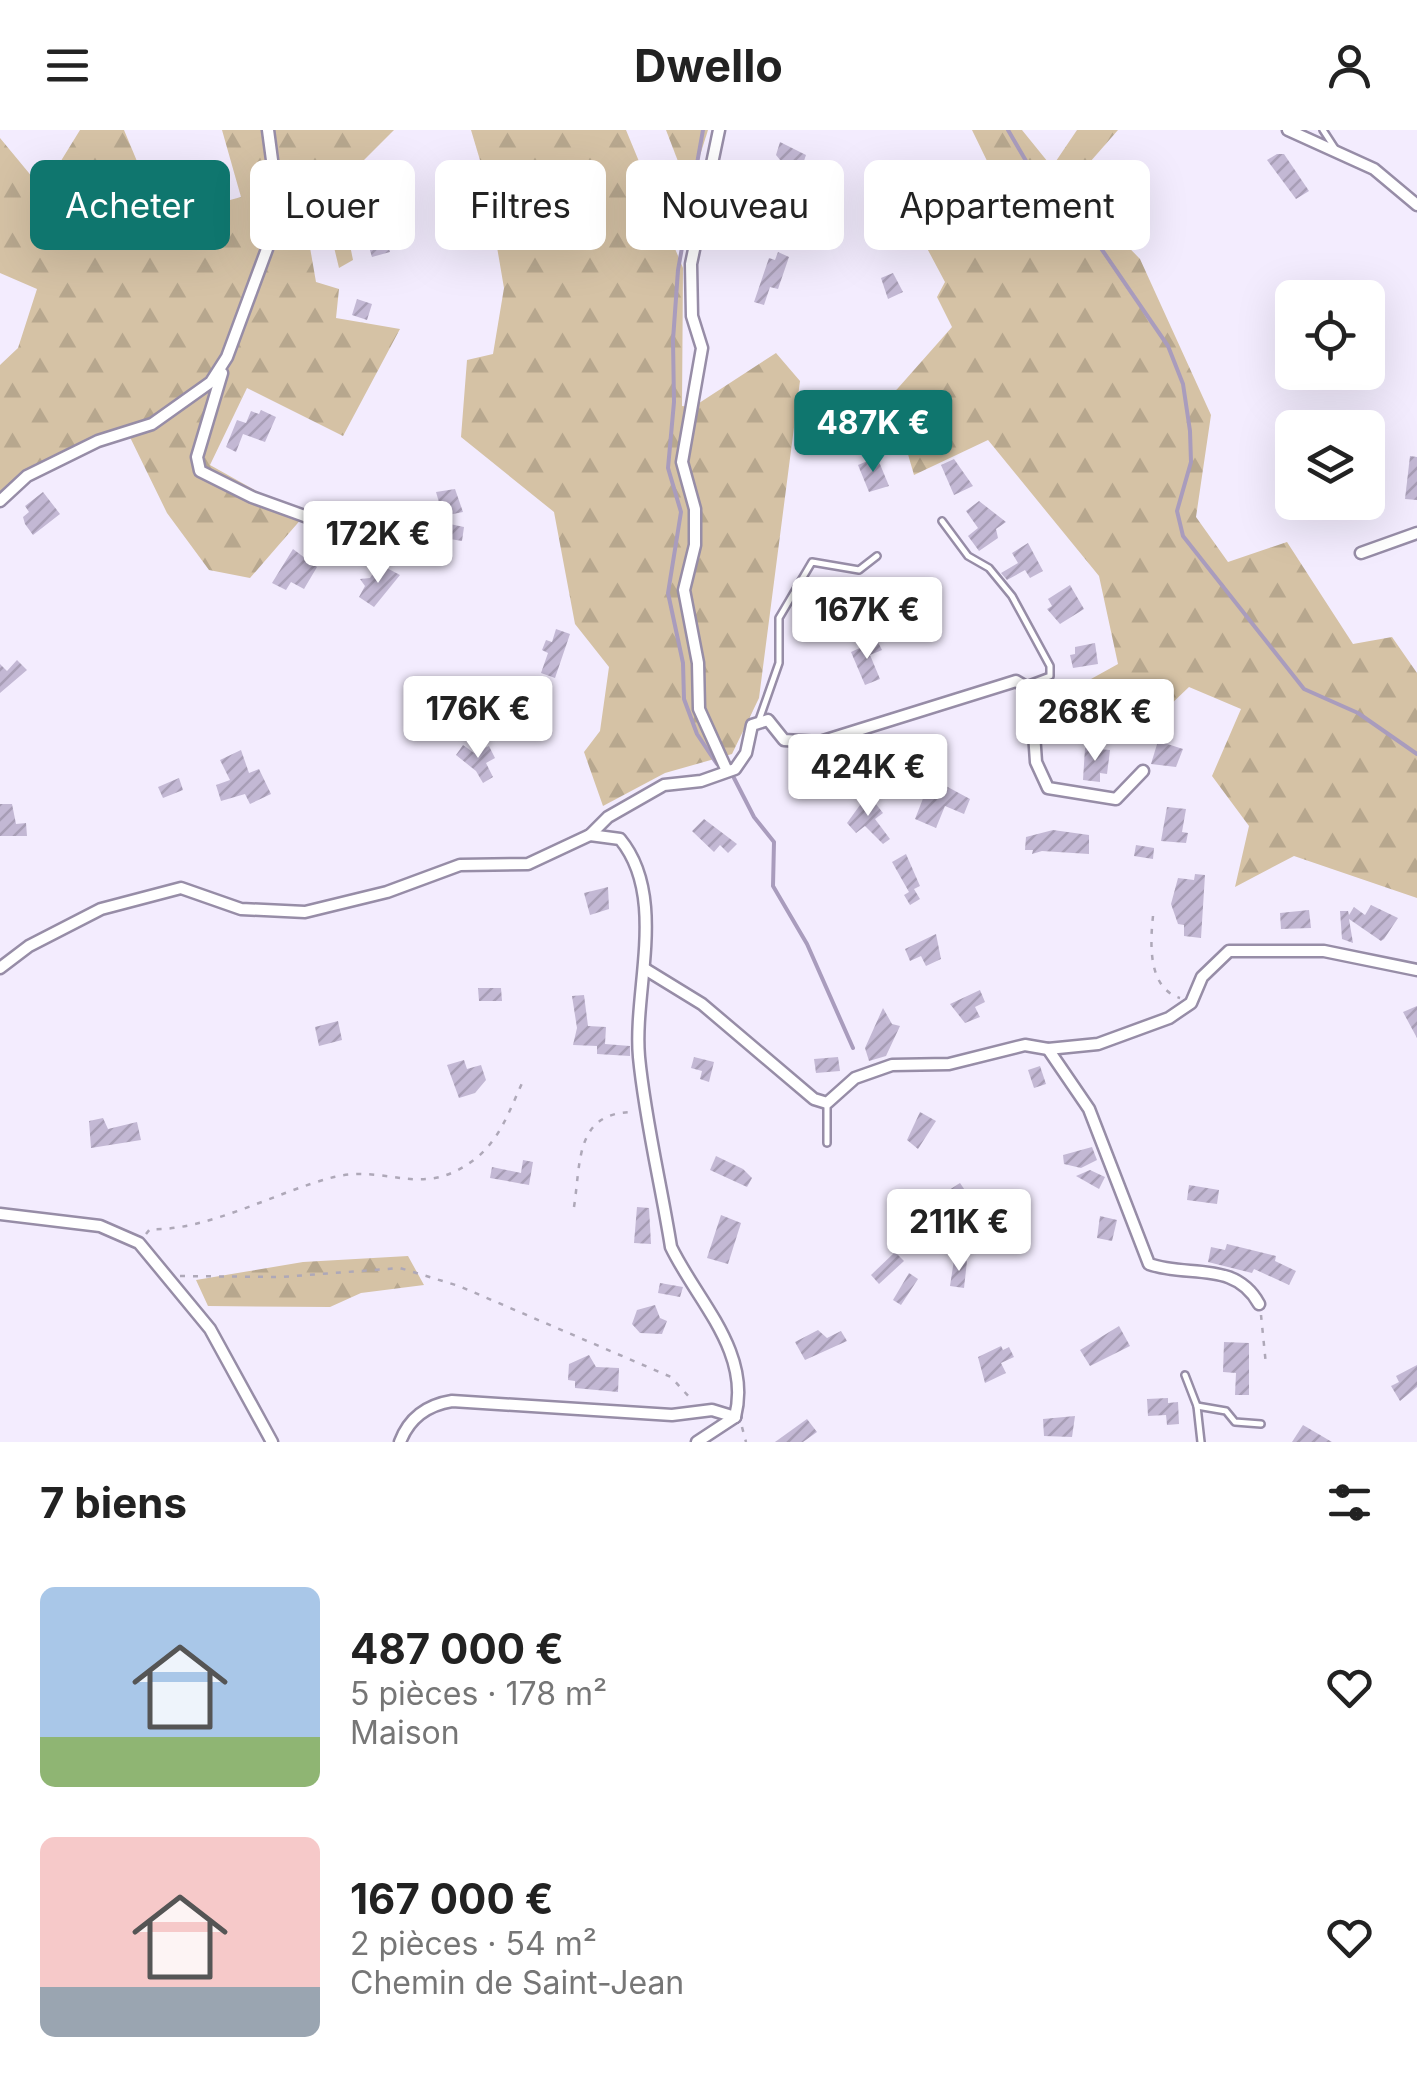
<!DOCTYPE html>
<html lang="fr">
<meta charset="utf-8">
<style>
body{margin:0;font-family:Inter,sans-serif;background:#f2f2f2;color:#222;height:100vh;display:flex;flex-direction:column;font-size:38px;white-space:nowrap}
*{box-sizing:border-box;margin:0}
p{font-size:32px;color:#767676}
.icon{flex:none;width:55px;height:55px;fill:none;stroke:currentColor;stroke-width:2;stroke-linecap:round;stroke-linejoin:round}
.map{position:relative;height:1312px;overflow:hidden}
.sheet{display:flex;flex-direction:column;background:#fff;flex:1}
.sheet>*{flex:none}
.hud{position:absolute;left:30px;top:30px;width:1358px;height:90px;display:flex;gap:20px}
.buttons{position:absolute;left:1275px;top:150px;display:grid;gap:20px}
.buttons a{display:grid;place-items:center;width:110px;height:110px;border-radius:15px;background:#fff;box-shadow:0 10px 40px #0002;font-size:50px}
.price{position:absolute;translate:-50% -85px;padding:0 22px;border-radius:10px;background:#fff;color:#222;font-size:32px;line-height:65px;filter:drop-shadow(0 2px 5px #0008)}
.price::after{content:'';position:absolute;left:50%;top:60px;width:30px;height:22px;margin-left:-15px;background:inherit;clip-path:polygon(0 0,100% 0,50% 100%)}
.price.selected{background:#0f766e;color:#fff}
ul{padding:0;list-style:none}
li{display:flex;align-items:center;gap:30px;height:250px;padding:0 40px}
li span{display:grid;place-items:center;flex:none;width:280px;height:200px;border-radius:15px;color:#555}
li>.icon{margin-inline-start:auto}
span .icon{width:120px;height:120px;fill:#fffc;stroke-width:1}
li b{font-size:42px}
h2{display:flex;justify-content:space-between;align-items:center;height:120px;padding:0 40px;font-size:42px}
.tag{padding:0 35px;border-radius:15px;background:#fff;box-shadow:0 10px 40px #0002;font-size:35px;line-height:90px}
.tag.selected{background:#0f766e;color:#fff}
header{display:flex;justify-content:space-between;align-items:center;height:130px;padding:0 40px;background:#fff;font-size:45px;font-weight:700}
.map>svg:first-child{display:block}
</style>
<header><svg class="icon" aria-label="menu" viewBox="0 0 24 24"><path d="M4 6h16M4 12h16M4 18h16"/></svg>Dwello<svg class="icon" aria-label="person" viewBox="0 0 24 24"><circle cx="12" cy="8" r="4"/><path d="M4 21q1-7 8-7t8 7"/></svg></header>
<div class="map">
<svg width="1417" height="1312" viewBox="0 0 1417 1312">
<defs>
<pattern id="forest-firs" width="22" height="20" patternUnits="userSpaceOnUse" patternTransform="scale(2.5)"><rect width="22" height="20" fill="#d5c2a5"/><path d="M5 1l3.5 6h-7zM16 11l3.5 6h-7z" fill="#b7a78e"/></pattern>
<pattern id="building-hatch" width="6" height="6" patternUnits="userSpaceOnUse" patternTransform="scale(2.5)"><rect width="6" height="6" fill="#c3b8d4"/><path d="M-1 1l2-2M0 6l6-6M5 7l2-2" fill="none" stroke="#a89eb6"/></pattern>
</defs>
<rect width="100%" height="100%" fill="#f3ecfe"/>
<!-- forest -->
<g fill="url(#forest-firs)">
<polygon points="80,0 124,0 161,89 241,67 222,0 394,0 338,56 353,130 339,138 321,63 300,60 316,152 339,159 336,188 400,199 343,306 247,258 210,335 303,387 250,448 209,440 167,383 125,297 35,334 0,363 0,235 18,218 37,159 0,143 0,8 43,60"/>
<polygon points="471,0 626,0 683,138 682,276 693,277 776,223 800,251 759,568 732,624 665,643 603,676 584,622 600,601 609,537 575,494 554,382 461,307 467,230 493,224 504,158 485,47"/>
<polygon points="666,0 708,0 689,60"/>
<polygon points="972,0 1022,0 1052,37 1077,0 1118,0 1069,56 1140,129 1211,285 1196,387 1228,432 1287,412 1353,514 1392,507 1417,543 1417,768 1294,726 1235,757 1249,696 1212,646 1241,579 1189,557 1149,595 1082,554 1118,534 1099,446 988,310 914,345 891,266 952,197 937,167 945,152 921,107 989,35"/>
<polygon points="408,1126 424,1155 361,1163 330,1177 208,1176 196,1150 303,1132"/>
</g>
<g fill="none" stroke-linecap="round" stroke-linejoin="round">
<!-- stream -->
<g stroke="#a99cbd" stroke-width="4">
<polyline points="703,0 678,140 673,210 674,272 668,338 681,382 668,463 683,533 684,569 697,604 717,634"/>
<polyline points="1008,0 1040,55 1096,111 1168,216 1183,254 1190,301 1191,332 1177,381 1183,406 1304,559 1358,583 1417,624"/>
<polyline points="734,648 754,687 774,712 773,756 807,814 853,918"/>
</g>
</g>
<!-- building -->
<g fill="url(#building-hatch)">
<polygon points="780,12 806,25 796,54 781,50 785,36 776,25"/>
<polygon points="1277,24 1284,24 1309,61 1296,69 1267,30"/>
<polygon points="914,67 926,68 926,87 915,86"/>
<polygon points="379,86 390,122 372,127 365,104 369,103 367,88"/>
<polygon points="778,122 789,127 778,159 770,157 764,175 754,172 769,128 775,130"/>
<polygon points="893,143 903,162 888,169 881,148"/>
<polygon points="357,169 372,174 367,190 352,185"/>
<polygon points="261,280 276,287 265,312 243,304 236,322 226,317 237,290 246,293 251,281 259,284"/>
<polygon points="1410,326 1417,327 1417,370 1405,369"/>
<polygon points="877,327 889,356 869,362 858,335"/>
<polygon points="954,329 973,356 954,365 941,335"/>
<polygon points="455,359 463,382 443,386 436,362"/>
<polygon points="43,362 60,384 33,405 25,394 23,387 29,382 25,376"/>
<polygon points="979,371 1006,392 996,399 998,408 979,421 968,406 978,398 966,381"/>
<polygon points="445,393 464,397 462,411 421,404 421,397 447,398"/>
<polygon points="1028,413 1043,441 1030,448 1025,440 1007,450 1001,443 1018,433 1012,423"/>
<polygon points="293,419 317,437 304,459 291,452 286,460 272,453"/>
<polygon points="383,436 400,445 374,477 359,467 365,456 360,449 370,448 374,442 378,445"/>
<polygon points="892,449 895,459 862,470 859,462"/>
<polygon points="1070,455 1084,479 1060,494 1047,479 1052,476 1048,469"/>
<polygon points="556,499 570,504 555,548 541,543 548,523 542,520 546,510 552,512"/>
<polygon points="877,510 882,520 870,525 880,549 865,555 851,522"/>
<polygon points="1095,513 1098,534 1073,538 1070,525 1075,524 1075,517"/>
<polygon points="17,530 27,540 0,563 0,534 7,541"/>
<polygon points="1074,558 1089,588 1074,595 1070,587 1066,588 1059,565"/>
<polygon points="1158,611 1183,619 1176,637 1151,634"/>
<polygon points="463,615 474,623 489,616 495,628 486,633 493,647 483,653 476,641 456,625"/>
<polygon points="1085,618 1110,620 1107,644 1100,643 1100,652 1083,650"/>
<polygon points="241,620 249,643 259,639 271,664 250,674 245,664 221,671 216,655 230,650 220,630"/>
<polygon points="179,648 183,660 163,668 158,657"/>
<polygon points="931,648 970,669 964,684 945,676 936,698 915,689"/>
<polygon points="868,664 883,683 875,689 890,709 883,714 865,696 856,703 847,693"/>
<polygon points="0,674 12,674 16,694 26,693 27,706 0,706"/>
<polygon points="1167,677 1186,679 1182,702 1188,703 1186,713 1161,711"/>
<polygon points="704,689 737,714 728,723 720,715 714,722 692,701"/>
<polygon points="1053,700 1089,705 1089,724 1042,721 1032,724 1033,720 1025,720 1026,707"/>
<polygon points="1136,715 1154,718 1153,729 1134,726"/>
<polygon points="906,724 920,756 914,759 920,769 910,775 904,765 909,762 892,732"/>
<polygon points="1195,744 1205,745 1201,808 1184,806 1184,795 1178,794 1171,774 1178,748 1194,750"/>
<polygon points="608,757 609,779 590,785 584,763"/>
<polygon points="1371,775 1398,788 1384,809 1381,811 1349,789 1353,813 1342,809 1340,781 1348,781 1349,785 1354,777 1365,785"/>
<polygon points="1309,780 1311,798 1281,799 1280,783"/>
<polygon points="936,804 941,829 926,836 921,826 910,831 905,819"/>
<polygon points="478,858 501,858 502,871 479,871"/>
<polygon points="980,860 985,872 975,877 980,887 965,893 950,874"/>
<polygon points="584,865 588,896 606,897 605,914 630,916 630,926 597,924 597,916 573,915 577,898 572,866"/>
<polygon points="1417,876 1417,908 1403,882"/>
<polygon points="883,878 892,894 900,896 886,926 869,931 865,918"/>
<polygon points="338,891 342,910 319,916 315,897"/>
<polygon points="694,927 714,932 709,952 700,949 702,941 691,938"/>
<polygon points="838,927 840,941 816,943 814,929"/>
<polygon points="464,930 467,939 481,935 486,950 475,963 459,968 447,935"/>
<polygon points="1040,936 1046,954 1034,958 1028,940"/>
<polygon points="920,982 936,991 918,1019 907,1010"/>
<polygon points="103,988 108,999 137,992 141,1010 91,1018 89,991"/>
<polygon points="1092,1017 1097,1030 1081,1038 1064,1034 1063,1025"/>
<polygon points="716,1026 743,1039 752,1048 747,1057 710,1040"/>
<polygon points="523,1030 533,1032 529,1055 490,1048 492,1037 521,1043"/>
<polygon points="1090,1040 1105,1047 1099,1059 1076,1046"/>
<polygon points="960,1053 969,1066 952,1077 943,1064"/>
<polygon points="1189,1055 1219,1060 1217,1074 1187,1070"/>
<polygon points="637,1077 649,1078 651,1114 634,1113"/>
<polygon points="721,1085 741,1093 728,1134 707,1128"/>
<polygon points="1100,1086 1117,1090 1112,1111 1097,1108"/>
<polygon points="1227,1114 1276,1126 1275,1131 1296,1141 1289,1155 1254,1139 1252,1143 1208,1132 1211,1117 1225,1120"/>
<polygon points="895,1122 904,1131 879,1154 871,1145"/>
<polygon points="954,1130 967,1131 964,1158 950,1156"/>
<polygon points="909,1143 918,1149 901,1175 893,1170"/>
<polygon points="660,1153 683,1157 680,1167 658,1163"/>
<polygon points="655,1175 660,1188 667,1191 662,1204 640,1203 632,1194 637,1180"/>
<polygon points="1119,1196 1130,1216 1090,1236 1080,1220"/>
<polygon points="818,1200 827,1208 841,1201 847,1211 805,1230 795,1212"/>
<polygon points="1224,1212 1249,1213 1249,1265 1235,1265 1236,1243 1223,1242"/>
<polygon points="1001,1216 1003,1220 1009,1217 1014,1227 1001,1233 1006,1243 985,1253 978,1227"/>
<polygon points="589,1225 596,1237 619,1238 618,1262 575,1258 575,1251 568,1250 569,1234"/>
<polygon points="1417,1235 1417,1257 1400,1271 1391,1256 1399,1252 1396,1246"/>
<polygon points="1168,1268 1168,1273 1178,1272 1179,1294 1167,1295 1166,1285 1148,1286 1147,1269"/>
<polygon points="1075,1286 1072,1307 1044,1306 1043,1289"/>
<polygon points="807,1289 817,1302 803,1312 775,1312"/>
<polygon points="1303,1295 1332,1312 1292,1312"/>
</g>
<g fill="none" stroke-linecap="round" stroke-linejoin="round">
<defs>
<g id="lane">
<polyline points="1323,0 1336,20"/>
<polyline points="942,391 968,426 989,438 1012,466 1050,536 1050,546 1026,555"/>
<polyline points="759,590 779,533 779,488 812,432 859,440 877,426"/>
<polyline points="827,1013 827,973"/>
<polyline points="1185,1245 1197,1276 1201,1312"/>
<polyline points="1197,1276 1226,1281 1235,1292 1261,1294"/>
</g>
<g id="street">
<polyline points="719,0 691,134 692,186 702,218 682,332 695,379 695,415 684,460 698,533 699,579 727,641"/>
<polyline points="1288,0 1374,39 1417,75"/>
<polyline points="222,243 197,327 200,341 252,367 415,426"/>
<polyline points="0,371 27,346 98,311 152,294 211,252 227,227 267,119 276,60 268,0"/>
<polyline points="1361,423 1417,403"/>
<path d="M590,705l30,4c48,58 13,151 19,218 6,63 22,127 32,190 26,54 81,105 64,170"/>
<polyline points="0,838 29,816 101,779 181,758 241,779 305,782 387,762 460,735 528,734 590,705 608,687 664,655 701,651 735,639 746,623 752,595 768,590 784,610 820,612 1016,551 1031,560 1036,632 1048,658 1116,669 1143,641"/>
<polyline points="645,839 702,874 814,969 827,973 855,948 892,935 949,934 1025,915 1048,919 1098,914 1169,888 1191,873 1202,847 1229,821 1324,821 1417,840"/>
<path d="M1048,919l41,60 60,155c39,14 86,-4 110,40"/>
<polyline points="0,1084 100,1096 139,1113 210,1199 272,1312"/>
<path d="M400,1312c9,-24 27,-37 52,-41l220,14 40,-5 23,7"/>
<polyline points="697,1312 735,1287"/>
</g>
</defs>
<!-- lane casing -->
<use href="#lane" stroke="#978da7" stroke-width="10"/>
<!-- street casing -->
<use href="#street" stroke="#978da7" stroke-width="15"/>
<!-- path -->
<g stroke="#aea8b8" stroke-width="2.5" stroke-dasharray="5 8" stroke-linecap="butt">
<path d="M1153,786c-3,29 -5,72 27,82"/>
<path d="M574,1077c7,-45 1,-94 58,-95"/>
<path d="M146,1104l4,-5c56,3 128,-38 184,-52 54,-13 88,23 141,-18 25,-19 35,-50 48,-78"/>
<polyline points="180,1146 281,1147 400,1138 459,1156 671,1247 691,1269"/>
<polyline points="1261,1185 1266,1235"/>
<polyline points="742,1297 746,1312"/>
</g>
<!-- lane -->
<use href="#lane" stroke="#fff" stroke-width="5"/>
<!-- street -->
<use href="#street" stroke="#fff" stroke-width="10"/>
</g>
</svg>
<div class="buttons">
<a><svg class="icon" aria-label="locate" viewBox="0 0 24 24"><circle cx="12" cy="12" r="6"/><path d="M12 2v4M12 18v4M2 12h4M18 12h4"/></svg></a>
<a><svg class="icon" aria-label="layers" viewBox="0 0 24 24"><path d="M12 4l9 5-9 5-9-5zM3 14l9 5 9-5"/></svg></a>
</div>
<b class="price selected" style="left:873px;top:345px">487K €</b>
<b class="price" style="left:378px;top:456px">172K €</b>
<b class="price" style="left:867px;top:532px">167K €</b>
<b class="price" style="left:478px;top:631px">176K €</b>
<b class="price" style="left:1095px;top:634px">268K €</b>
<b class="price" style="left:868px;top:689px">424K €</b>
<b class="price" style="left:959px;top:1144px">211K €</b>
<div class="hud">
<a class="tag selected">Acheter</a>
<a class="tag">Louer</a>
<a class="tag">Filtres</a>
<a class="tag">Nouveau</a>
<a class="tag">Appartement</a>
</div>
</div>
<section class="sheet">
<h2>7 biens<svg class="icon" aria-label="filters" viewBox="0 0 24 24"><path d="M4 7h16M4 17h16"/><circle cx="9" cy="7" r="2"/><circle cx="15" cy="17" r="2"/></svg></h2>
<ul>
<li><span style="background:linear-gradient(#a9c7e8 75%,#8fb573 0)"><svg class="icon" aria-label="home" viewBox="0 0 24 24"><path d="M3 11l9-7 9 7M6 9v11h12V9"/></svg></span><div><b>487 000 €</b><p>5 pièces · 178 m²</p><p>Maison</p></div><svg class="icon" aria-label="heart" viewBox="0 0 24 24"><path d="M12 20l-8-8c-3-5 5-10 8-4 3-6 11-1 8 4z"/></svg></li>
<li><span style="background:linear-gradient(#f6c9c9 75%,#9aa5b1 0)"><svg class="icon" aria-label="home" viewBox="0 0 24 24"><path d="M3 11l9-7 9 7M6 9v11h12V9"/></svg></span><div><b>167 000 €</b><p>2 pièces · 54 m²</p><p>Chemin de Saint-Jean</p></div><svg class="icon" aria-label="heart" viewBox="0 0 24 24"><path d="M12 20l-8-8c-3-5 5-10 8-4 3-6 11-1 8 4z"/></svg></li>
</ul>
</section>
